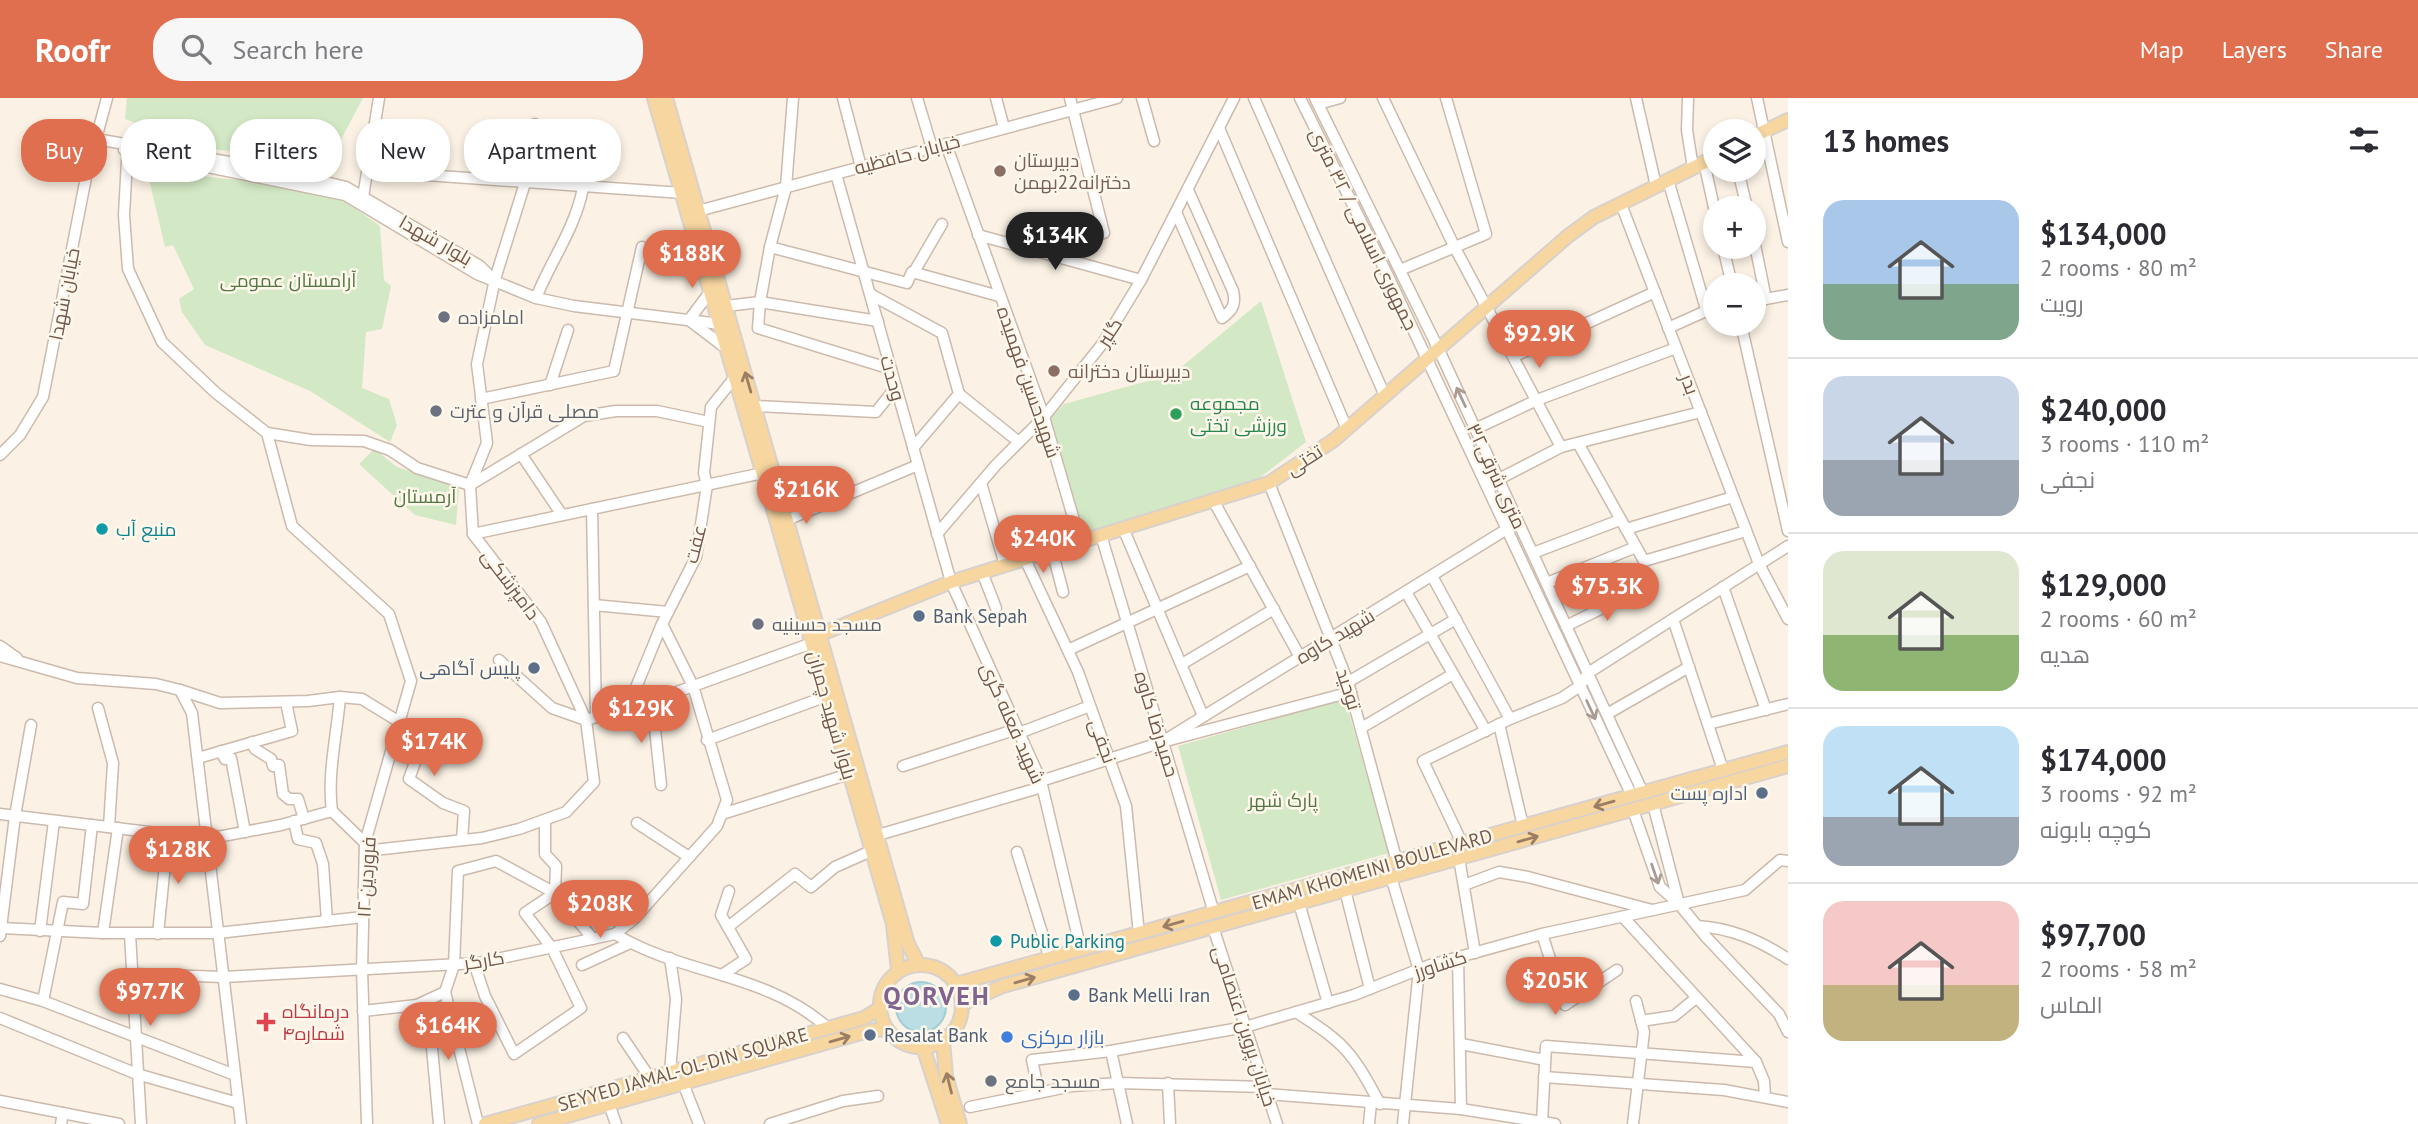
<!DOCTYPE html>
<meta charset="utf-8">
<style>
body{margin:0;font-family:"PT Sans",Cairo,sans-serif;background:#f7f7f7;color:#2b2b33;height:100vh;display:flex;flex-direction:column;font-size:26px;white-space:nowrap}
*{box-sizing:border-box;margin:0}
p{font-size:23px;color:#7c7c81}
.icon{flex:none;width:38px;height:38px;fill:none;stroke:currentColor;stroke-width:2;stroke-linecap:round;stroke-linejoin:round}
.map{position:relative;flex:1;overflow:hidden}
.details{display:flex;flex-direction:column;background:#fff;width:630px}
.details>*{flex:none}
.top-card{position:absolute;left:21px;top:21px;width:665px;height:63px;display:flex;gap:14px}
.tools{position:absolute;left:1703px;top:21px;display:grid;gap:14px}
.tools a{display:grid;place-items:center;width:63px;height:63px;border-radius:50%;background:#fff;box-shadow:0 4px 10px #0003;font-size:35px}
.price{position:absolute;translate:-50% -60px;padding:0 16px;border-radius:24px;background:#e06f50;color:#fff;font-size:23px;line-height:46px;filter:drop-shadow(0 2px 4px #0008)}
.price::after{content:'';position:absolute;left:50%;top:42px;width:21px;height:16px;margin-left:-10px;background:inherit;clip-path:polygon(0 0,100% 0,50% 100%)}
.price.current{background:#222;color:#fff}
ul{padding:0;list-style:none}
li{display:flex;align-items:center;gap:21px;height:175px;padding:0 35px}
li+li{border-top:2px solid #e1e1e2}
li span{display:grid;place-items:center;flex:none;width:196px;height:140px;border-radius:21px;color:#555}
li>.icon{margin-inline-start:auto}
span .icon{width:84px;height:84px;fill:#fffc;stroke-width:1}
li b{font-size:30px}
h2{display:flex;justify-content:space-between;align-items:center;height:84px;padding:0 35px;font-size:30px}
.pill{padding:0 24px;border-radius:28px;background:#fff;box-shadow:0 4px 10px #0003;font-size:24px;line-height:63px}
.pill.current{background:#e06f50;color:#fff}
header{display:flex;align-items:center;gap:42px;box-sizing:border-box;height:98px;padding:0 35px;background:#e06f50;color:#fff}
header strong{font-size:33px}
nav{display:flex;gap:38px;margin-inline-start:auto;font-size:24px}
.search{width:490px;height:63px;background:#f7f7f7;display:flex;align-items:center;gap:18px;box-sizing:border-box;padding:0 24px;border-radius:28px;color:#7c7c81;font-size:26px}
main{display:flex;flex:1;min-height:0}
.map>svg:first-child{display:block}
</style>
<header>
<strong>Roofr</strong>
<div class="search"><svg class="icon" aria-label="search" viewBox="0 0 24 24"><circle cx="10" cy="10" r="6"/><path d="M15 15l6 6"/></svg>Search here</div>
<nav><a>Map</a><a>Layers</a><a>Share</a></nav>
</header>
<main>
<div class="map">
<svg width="1788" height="1026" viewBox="0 0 1788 1026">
<rect width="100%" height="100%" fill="#fbf2e5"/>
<!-- green -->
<g fill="#d3e8c4">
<polygon points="127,0 363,0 328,66 198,49 125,21"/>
<path d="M152,64c51,23 108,14 161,27 24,5 47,23 67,37l4,54 7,6 -9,43 -16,3 -4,56 27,11 8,26 -7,17 -80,-51 -105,-46 -23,-33 -3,-13 15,-10 -21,-44 -8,2 -18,-76z"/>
<polygon points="1261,203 1306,344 1258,381 1081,437 1045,326 1064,306 1173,276"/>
<polygon points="374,351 397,369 459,389 456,427 415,417 359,366"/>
<polygon points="1345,601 1389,755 1221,802 1178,648"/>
</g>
<!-- water -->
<circle fill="#badee4" stroke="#a1ced5" stroke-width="2" cx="921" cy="909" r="25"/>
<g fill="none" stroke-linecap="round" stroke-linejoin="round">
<defs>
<g id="minor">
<polyline points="843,0 861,69"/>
<polyline points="917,0 932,50"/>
<polyline points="996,0 1004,30"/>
<polyline points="1070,0 1104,135"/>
<polyline points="1142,0 1154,43"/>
<polyline points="1254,0 1385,298"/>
<polyline points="1300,0 1388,178 1632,698"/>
<polyline points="1315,0 1439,252 1643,695"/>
<polyline points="1383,0 1455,150 1561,349"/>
<polyline points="1636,0 1656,88"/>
<polyline points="1688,0 1687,32 1693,70"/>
<polyline points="1757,0 1788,144"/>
<polyline points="1318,6 1340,0"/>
<polyline points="1219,30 1347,331"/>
<polyline points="96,41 107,0"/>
<polyline points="128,44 124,117 128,171 162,244 216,295 267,335 311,342 364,343 390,352 417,370 470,387 584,318 616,313 657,313 709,324"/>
<polyline points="946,46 1044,319 1080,443"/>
<polyline points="124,52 345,97 477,176 536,200 574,208 720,226"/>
<polyline points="1704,64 1715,114"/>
<polyline points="1738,72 1747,110"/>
<polyline points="369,73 682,95"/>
<polyline points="836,76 951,484 1041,683 1081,852"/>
<polyline points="1668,82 1706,211"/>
<polyline points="363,99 379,0"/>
<polyline points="1621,106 1759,466 1788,521"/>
<polyline points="698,113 1117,0"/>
<path d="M1176,114l46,106c11,-8 14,-14 11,-27l-45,-101"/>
<polyline points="978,137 1141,182"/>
<polyline points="1754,142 1766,201"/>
<polyline points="770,149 907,185 912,174 999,198"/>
<polyline points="1723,149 1732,187"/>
<polyline points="1400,172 1486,136 1446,0"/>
<polyline points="914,174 942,126"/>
<polyline points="710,194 689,222 727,251"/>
<polyline points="870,196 942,235 959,296 913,350"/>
<path d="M536,200c15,-38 39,-69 47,-110"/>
<polyline points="1754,203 1788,197"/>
<polyline points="726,208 760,204 770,149 786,89 793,0"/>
<polyline points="878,223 760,204 758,230 891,271"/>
<polyline points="1741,226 1788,433"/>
<polyline points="1668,230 1715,209"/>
<polyline points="1515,258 1655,194"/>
<polyline points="550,287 568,232"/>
<polyline points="959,296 1019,344"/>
<polyline points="481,301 614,273 642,149"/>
<polyline points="755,308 876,314 896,289"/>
<polyline points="1475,331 1537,302 1676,250"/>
<polyline points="267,335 292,428 389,516 411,583 365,745 362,872 367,1026"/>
<polyline points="1578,345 1644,463 1746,433"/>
<polyline points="521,356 562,417"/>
<polyline points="0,357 20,337 43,299 89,64 96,41 276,72 346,89 480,168 490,178"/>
<polyline points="1499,381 1561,349 1701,314"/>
<polyline points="981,385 1005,467"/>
<polyline points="1269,385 1348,584 1397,764"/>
<polyline points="1213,402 1300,559"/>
<polyline points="592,411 596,619"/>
<polyline points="787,422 918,367"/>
<polyline points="1123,430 1203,618"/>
<polyline points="1626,431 1733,399"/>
<polyline points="473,436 763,375"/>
<polyline points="937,436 996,367 1044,319 1103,245 1141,182 1234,0"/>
<polyline points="1101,437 1214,815"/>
<polyline points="1052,452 1063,494"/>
<polyline points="1533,455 1620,422"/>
<polyline points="1025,461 1078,574 1126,708 1139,836"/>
<polyline points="982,474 996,510"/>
<polyline points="1432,478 1510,621"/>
<polyline points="1547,485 1636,449"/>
<polyline points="1723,489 1766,612"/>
<polyline points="1406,494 1486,633"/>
<polyline points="594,507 668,514"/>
<polyline points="1673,521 1723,672"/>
<polyline points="1566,528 1635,494"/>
<polyline points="0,548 17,560"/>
<polyline points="1068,552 1250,468"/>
<polyline points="0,558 77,580 156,586 180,592 192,615 241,1026"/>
<polyline points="499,562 552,610 586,622 652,603 812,545"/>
<polyline points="1182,566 1274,511"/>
<polyline points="1348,584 1456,521"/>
<polyline points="180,592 220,605 308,603 340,599 362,601 424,639 409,681 443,705 464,713 462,742"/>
<polyline points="652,603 661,687"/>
<polyline points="628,609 662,526 696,459 707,387 704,375 711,309 735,279"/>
<polyline points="98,610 113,665 109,729"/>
<polyline points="1607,616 1689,569"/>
<polyline points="1499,626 1523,728"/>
<polyline points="1708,626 1788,606"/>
<polyline points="1361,630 1453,576"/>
<polyline points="1019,635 1090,608"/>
<polyline points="707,642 827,598"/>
<polyline points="252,644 255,651 271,661 273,668 279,667 283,696 289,701 298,701 304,721"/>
<polyline points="1162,644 1507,431"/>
<polyline points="221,653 225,661 231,660 245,734"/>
<polyline points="198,660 292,633 286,604"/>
<polyline points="903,668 1017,631"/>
<polyline points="1041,683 1162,644 1351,594"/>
<polyline points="1633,712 1660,789 1679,806 1653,706"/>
<path d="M332,713c-5,-36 5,-77 8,-114"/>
<polyline points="0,716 207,741 281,727 332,713 365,745"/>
<polyline points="722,716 849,676"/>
<polyline points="294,723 298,741 316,745 323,766 327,823"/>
<polyline points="637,725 689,759"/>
<polyline points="878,737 1042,689"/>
<polyline points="1462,745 1423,663 1510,621 1562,600 1580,588 1588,575 1788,448"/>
<polyline points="365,753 482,740 519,731 566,714 594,684 586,622 541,524 473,436 470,387 487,345 477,266 495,181 525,85 535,26"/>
<polyline points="1017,754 1050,861"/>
<polyline points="1459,760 1475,855"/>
<polyline points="1391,779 1419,872 1403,1026"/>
<polyline points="1464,787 1499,774 1528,779 1652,812"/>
<polyline points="1345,792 1370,891"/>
<polyline points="1299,805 1328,905"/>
<polyline points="1679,806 1707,840 1779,916 1788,934"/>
<polyline points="1623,819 1756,964 1764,983 1765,999"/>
<path d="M1697,828c34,2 62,14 91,33"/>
<polyline points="728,829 795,776 811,789 835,769 871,753"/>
<polyline points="1213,829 1277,1026"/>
<polyline points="1,830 103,835 218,835 363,819"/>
<polyline points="40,833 54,723"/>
<polyline points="103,835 118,730"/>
<polyline points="130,836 141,1026"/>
<polyline points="158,836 168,736"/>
<path d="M615,836c70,42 150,38 213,94"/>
<polyline points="1542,836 1565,907 1617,872"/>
<polyline points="0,838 15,718 31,627"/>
<polyline points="670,860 676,901 670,974"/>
<polyline points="1458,860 1461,1011"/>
<polyline points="474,865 485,898 514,956 581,910 552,850 525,815 555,795 556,768 545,756 545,722"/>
<polyline points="582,867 630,845"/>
<polyline points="132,876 224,879 478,865 615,836 634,821 717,728 727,702 693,588 662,526"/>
<polyline points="722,877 746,861 721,817 729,793"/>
<polyline points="0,891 43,903 235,977"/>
<polyline points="445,894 478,1026"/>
<polyline points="43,903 63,804 83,806 92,727"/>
<polyline points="417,907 432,950 439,1026"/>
<polyline points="363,913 417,907 445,894 454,867 458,773 496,763 555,795 593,841"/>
<path d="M1296,914c50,32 56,40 84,92"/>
<polyline points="0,920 137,976 238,1005"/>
<polyline points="1641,923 1674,918 1696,900"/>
<polyline points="623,940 650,980"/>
<polyline points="1461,946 1545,962"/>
<polyline points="1111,953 1127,1026"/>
<polyline points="1544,979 1724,992 1788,1004"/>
<polyline points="683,985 699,1026"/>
<polyline points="1168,985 1170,1026"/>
<polyline points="1039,995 1032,962 1111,953 1245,929 1354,897 1430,867 1542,836 1745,792 1780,762 1788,763"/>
<polyline points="1267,996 1461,1011 1555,1026"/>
<polyline points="0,1003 119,1026"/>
<polyline points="609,1006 616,1026"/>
<polyline points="970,1009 1072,988 1118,985 1265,989"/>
<polyline points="1542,1024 1546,948 1756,964"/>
<polyline points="61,1026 63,1015"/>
<polyline points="770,1026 843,1003 878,998"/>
<polyline points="1369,1026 1371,1005"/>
<polyline points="1633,1026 1644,934 1636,903"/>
</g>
<g id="major">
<polyline points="654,0 893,826 898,873"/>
<polyline points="666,0 908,846 919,867"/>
<polyline points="1754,38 1788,22"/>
<polyline points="812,545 821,536 951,484 1269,385 1334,342 1568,138 1594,119 1715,59"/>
<circle cx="921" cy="908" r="41"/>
<polyline points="956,886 1788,654"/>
<polyline points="962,906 1003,888 1788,668"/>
<polyline points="943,943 946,978 960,1026"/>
<polyline points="923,949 948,1026"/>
<polyline points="485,1026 864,920 880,910"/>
<polyline points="539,1026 868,933 886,931"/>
</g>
</defs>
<!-- minor casing -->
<use href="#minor" stroke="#ccbaac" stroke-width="13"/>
<!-- major casing -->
<use href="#major" stroke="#d8d1cd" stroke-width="16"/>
<!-- minor -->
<use href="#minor" stroke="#fff" stroke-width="10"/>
<!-- major -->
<use href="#major" stroke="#f7d6a0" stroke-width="12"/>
</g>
<!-- one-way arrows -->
<defs><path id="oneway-shaft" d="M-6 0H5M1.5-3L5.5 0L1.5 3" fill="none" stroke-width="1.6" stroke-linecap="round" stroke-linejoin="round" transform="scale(1.75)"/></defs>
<g stroke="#9b7e64">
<use href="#oneway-shaft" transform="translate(748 284) rotate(-106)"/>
<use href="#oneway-shaft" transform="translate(1604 706) rotate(164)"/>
<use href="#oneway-shaft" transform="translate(1528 741) rotate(-16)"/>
<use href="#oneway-shaft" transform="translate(1173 826) rotate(164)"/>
<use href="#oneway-shaft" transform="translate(1025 882) rotate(-16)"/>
<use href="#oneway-shaft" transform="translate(840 941) rotate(-16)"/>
<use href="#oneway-shaft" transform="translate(949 985) rotate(-104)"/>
</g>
<g stroke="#ab9b93">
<use href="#oneway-shaft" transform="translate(1461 299) rotate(-115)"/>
<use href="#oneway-shaft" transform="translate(1591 612) rotate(65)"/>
<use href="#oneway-shaft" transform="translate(1655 776) rotate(71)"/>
</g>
<!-- markers -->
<g fill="#8d6e63" stroke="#fef7eb" stroke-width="2.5">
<circle cx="1000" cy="73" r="7"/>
<circle cx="1054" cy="273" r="7"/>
</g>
<g fill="#6b7280" stroke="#fef7eb" stroke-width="2.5">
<circle cx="444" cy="219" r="7"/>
<circle cx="436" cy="313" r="7"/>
<circle cx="758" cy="526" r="7"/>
<circle cx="991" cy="983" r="7"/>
</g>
<circle fill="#2e9e5b" stroke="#fef7eb" stroke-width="2.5" cx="1176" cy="316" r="7"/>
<g fill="#0f9aa8" stroke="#fef7eb" stroke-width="2.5">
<circle cx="102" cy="431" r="7"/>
<circle cx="996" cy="843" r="7"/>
</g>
<g fill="#5c6f8a" stroke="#fef7eb" stroke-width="2.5">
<circle cx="919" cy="518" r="7"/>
<circle cx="534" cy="570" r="7"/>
<circle cx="1762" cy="695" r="7"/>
<circle cx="1074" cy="897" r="7"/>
<circle cx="870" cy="937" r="7"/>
</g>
<path fill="#e0444e" stroke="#fef7eb" stroke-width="2.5" d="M262.5 913.5h7v7h7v7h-7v7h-7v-7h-7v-7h7z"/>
<circle fill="#3f7fe0" stroke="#fef7eb" stroke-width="2.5" cx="1007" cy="939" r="7"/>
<g text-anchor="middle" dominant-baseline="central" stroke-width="5" stroke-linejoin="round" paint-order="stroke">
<!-- street labels -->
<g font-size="19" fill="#73594b" stroke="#fef7eb">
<text transform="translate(907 56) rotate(-15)">خیابان حافظیه</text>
<text transform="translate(1364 131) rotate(64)">جمهوری اسلامی / ۳۲ متری</text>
<text transform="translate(436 142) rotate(30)">بلوار شهدا</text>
<text transform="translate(64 196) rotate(-79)">خیابان شهدا</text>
<text transform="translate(1109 234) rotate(-57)">گلپر</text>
<text transform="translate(893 280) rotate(74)">وحدت</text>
<text transform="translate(1029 284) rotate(71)">شهیدحسین فهمیده</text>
<text transform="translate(1690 286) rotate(69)">بدر</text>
<text transform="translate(1304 362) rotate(-33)">تختی</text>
<text transform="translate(1497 378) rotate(65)">متری شرقی۳۲</text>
<text transform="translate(695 446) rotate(-76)">عفت</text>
<text transform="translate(511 486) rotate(53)">دامپزشکی</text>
<text transform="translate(1335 538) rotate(-31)">شهید کاوه</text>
<text transform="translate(1349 591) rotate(72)">توحید</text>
<text transform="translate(832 617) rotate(74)">بلوار شهید چمران</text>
<text transform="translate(1013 625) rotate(66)">شهید فعله گری</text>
<text transform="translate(1157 626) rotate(73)">حمیدرضا کاوه</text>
<text transform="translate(1103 643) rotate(70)">نجفی</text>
<text transform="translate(1372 771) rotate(-16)">EMAM KHOMEINI BOULEVARD</text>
<text transform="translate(366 779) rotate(-86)">۱۲ فروردین</text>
<text transform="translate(484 862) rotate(-9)">کارگر</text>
<text transform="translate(1440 866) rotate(-18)">کشاورز</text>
<text transform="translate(1245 928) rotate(72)">خیابان پروین اعتصامی</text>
<text transform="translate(683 971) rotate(-16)">SEYYED JAMAL-OL-DIN SQUARE</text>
</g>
<!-- education labels -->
<g font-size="19" fill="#785e54" stroke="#fef7eb" text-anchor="start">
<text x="1014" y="62">دبیرستان<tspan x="1014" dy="22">دخترانه22بهمن</tspan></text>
<text x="1068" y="273">دبیرستان دخترانه</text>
</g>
<!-- park labels -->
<g font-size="19" fill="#547843" stroke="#fef7eb">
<text x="288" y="182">آرامستان عمومی</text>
<text x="425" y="398">آرمستان</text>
<text x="1283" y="702">پارک شهر</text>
</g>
<!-- worship labels -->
<g font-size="19" fill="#5b616d" stroke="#fef7eb" text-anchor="start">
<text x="458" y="219">امامزاده</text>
<text x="450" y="313">مصلی قرآن و عترت</text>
<text x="772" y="526">مسجد حسینیه</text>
<text x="1005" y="983">مسجد جامع</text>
</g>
<!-- leisure labels -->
<g font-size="19" fill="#27864d" stroke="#fef7eb" text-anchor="start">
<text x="1190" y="305">مجموعه<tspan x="1190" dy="22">ورزشی تختی</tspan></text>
</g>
<!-- culture labels -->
<g font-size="19" fill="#0d838f" stroke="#fef7eb" text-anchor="start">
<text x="116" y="431">منبع آب</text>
<text x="1010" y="843">Public Parking</text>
</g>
<!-- service labels -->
<g font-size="19" fill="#4e5e75" stroke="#fef7eb" text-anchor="start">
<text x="933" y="518">Bank Sepah</text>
<text x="520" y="570" text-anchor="end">پلیس آگاهی</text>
<text x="1748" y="695" text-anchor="end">اداره پست</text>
<text x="1088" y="897">Bank Melli Iran</text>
<text x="884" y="937">Resalat Bank</text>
</g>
<!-- health labels -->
<g font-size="19" fill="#be3a42" stroke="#fef7eb" text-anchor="start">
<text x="282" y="913">درمانگاه<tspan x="282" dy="22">شماره۴</tspan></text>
</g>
<!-- shop labels -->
<g font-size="19" fill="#366cbe" stroke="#fef7eb" text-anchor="start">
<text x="1021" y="939">بازار مرکزی</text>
</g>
<!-- district labels -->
<g font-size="26" font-weight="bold" letter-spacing="2" fill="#80638f" stroke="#fef7eb">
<text x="937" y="897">QORVEH</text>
</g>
</g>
</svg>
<div class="tools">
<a><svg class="icon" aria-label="layers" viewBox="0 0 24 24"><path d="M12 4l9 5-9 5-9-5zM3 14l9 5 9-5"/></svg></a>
<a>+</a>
<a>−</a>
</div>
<b class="price current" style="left:1055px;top:174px">$134K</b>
<b class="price" style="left:692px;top:192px">$188K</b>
<b class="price" style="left:1539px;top:272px">$92.9K</b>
<b class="price" style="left:806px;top:428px">$216K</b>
<b class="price" style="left:1043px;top:477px">$240K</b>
<b class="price" style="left:1607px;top:525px">$75.3K</b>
<b class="price" style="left:641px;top:647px">$129K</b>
<b class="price" style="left:434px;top:680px">$174K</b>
<b class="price" style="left:178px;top:788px">$128K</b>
<b class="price" style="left:600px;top:842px">$208K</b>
<b class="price" style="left:1555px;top:919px">$205K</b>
<b class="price" style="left:150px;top:930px">$97.7K</b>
<b class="price" style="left:448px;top:964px">$164K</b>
<div class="top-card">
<a class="pill current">Buy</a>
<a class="pill">Rent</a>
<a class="pill">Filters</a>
<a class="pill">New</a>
<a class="pill">Apartment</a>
</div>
</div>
<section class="details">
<h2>13 homes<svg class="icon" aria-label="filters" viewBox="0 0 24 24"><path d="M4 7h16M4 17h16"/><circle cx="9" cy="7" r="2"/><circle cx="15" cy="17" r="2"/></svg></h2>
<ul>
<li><span style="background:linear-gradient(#a9c7e8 60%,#7fa58c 0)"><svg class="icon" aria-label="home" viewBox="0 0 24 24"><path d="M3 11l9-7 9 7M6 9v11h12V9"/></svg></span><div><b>$134,000</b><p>2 rooms · 80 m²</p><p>رویت</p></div></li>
<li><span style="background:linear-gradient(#c9d6e8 60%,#9aa5b1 0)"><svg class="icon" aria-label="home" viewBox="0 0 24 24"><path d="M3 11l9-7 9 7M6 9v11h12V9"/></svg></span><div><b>$240,000</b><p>3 rooms · 110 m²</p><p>نجفی</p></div></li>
<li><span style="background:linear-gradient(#dfe7d0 60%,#8fb573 0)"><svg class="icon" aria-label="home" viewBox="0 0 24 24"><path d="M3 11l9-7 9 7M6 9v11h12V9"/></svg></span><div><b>$129,000</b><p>2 rooms · 60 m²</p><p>هدیه</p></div></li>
<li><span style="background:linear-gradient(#bfe0f5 65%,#9aa5b1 0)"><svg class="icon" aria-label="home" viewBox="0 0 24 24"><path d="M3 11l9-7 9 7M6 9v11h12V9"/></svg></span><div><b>$174,000</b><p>3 rooms · 92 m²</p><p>کوچه بابونه</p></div></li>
<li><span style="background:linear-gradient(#f6c9c9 60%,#c2b280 0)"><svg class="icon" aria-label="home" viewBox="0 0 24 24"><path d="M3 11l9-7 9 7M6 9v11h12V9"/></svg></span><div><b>$97,700</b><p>2 rooms · 58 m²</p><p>الماس</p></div></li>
</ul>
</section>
</main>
